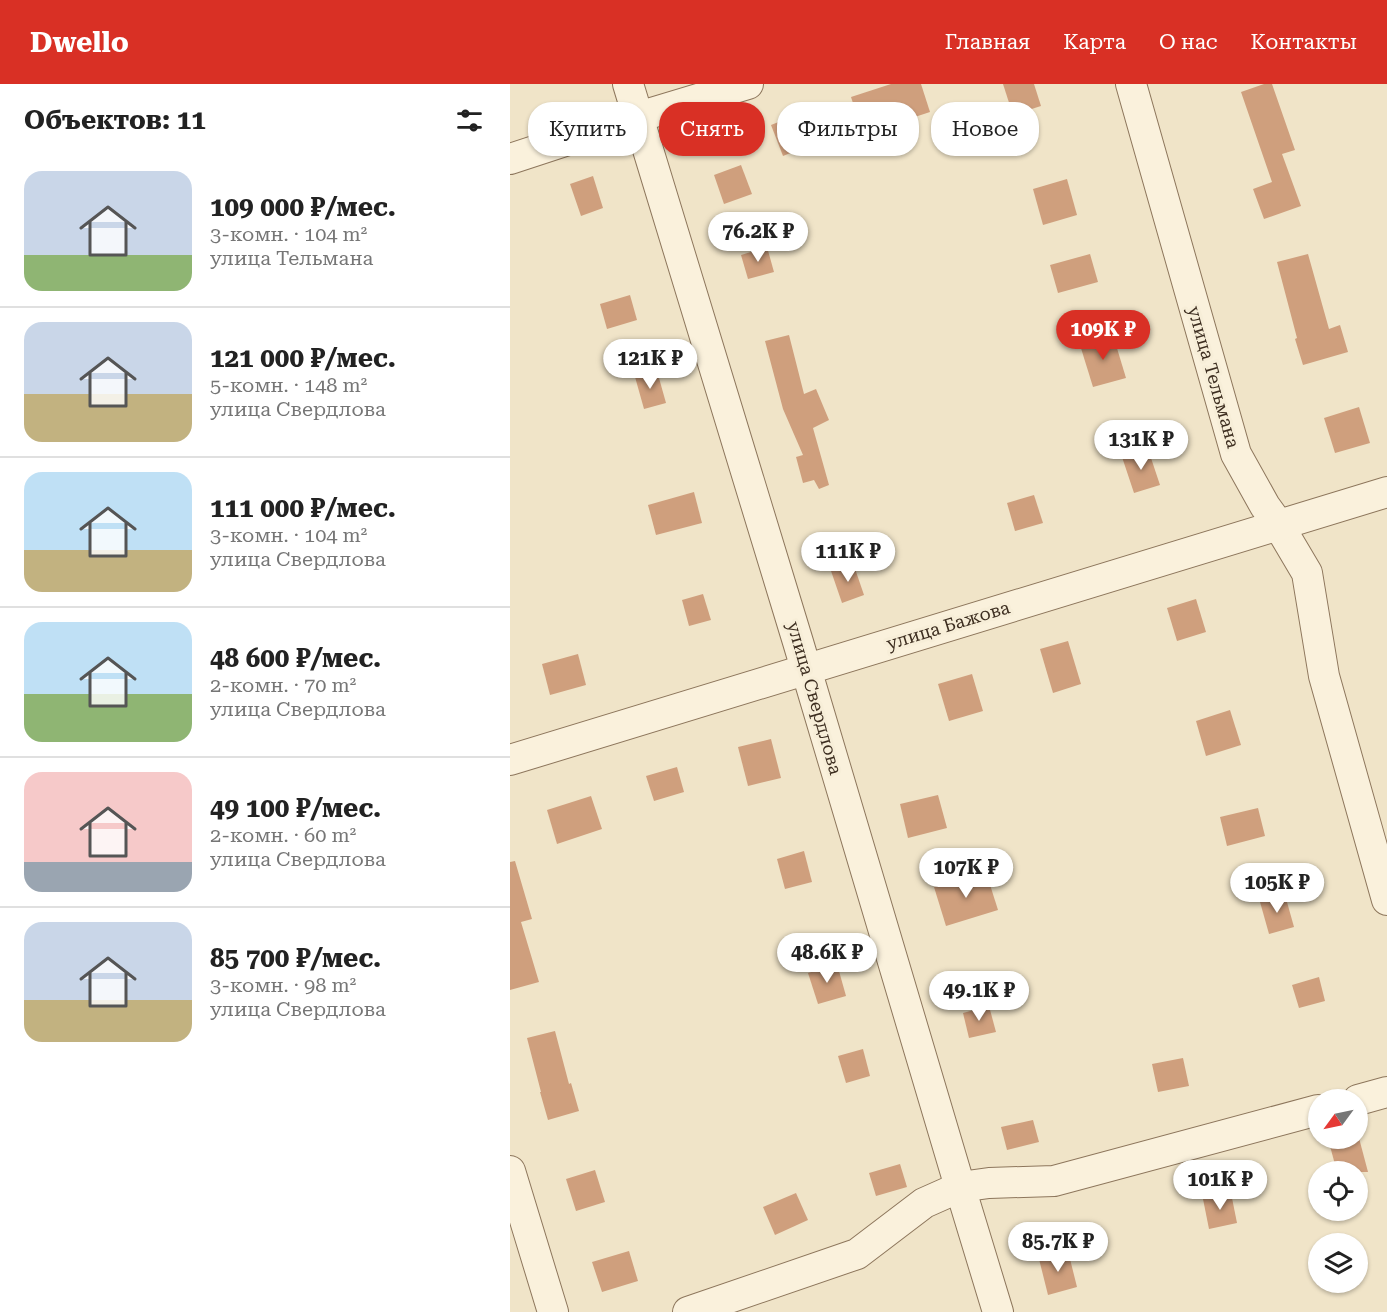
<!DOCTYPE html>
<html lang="ru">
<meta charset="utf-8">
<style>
body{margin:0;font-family:"Roboto Serif",serif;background:#f2f2f2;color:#222;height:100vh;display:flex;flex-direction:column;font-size:22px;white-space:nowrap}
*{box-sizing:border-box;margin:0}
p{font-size:20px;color:#767676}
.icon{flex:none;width:33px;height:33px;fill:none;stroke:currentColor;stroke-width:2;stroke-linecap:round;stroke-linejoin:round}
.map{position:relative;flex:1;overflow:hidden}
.sheet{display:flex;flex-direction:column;background:#fff;width:510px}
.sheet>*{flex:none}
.hud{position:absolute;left:18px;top:18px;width:570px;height:54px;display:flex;gap:12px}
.needle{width:39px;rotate:237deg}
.fabs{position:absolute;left:798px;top:1005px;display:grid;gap:12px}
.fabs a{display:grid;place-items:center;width:60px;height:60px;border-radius:50%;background:#fff;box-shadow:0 2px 4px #0004;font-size:30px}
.price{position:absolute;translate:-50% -51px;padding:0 14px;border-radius:21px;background:#fff;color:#222;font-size:20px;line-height:39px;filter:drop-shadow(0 2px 3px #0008)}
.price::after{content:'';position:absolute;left:50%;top:36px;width:18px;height:14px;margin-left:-9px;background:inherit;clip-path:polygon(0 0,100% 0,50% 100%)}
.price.on{background:#d93025;color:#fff}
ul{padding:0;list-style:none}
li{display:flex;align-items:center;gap:18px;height:150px;padding:0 24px}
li+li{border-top:2px solid #e0e0e0}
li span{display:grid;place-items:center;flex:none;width:168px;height:120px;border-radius:18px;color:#555}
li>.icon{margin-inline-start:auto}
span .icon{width:72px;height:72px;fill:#fffc;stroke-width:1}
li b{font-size:26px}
h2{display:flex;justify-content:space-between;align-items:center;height:72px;padding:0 24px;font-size:26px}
.chip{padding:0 21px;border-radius:24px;background:#fff;box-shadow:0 2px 4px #0004;font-size:21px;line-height:54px}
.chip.on{background:#d93025;color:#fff}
header{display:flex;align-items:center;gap:36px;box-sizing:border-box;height:84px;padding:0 30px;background:#d93025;color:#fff}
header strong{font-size:28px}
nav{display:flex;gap:33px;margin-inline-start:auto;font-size:21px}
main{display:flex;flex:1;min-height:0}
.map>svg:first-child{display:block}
</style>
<header>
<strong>Dwello</strong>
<nav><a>Главная</a><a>Карта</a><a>О нас</a><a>Контакты</a></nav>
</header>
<main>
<section class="sheet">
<h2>Объектов: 11<svg class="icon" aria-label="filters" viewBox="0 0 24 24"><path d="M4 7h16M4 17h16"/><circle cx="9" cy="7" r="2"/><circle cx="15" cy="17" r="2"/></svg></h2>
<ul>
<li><span style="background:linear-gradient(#c9d6e8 70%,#8fb573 0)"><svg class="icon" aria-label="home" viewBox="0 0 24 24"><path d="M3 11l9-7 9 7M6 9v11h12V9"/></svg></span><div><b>109 000 ₽/мес.</b><p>3-комн. · 104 m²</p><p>улица Тельмана</p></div></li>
<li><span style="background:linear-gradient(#c9d6e8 60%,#c2b280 0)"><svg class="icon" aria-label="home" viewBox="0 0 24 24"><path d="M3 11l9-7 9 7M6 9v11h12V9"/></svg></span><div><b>121 000 ₽/мес.</b><p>5-комн. · 148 m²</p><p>улица Свердлова</p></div></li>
<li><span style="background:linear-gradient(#bfe0f5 65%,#c2b280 0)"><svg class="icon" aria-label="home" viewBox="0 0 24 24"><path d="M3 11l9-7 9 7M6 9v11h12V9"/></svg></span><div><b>111 000 ₽/мес.</b><p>3-комн. · 104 m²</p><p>улица Свердлова</p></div></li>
<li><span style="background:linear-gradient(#bfe0f5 60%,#8fb573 0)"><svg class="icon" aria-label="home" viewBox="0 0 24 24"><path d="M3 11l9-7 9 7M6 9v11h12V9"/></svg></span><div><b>48 600 ₽/мес.</b><p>2-комн. · 70 m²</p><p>улица Свердлова</p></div></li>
<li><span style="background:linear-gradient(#f6c9c9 75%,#9aa5b1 0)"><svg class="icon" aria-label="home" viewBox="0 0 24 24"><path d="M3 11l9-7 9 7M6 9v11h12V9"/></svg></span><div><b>49 100 ₽/мес.</b><p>2-комн. · 60 m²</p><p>улица Свердлова</p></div></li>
<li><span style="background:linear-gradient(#c9d6e8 65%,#c2b280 0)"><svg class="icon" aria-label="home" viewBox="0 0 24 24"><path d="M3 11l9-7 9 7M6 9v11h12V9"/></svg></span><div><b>85 700 ₽/мес.</b><p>3-комн. · 98 m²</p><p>улица Свердлова</p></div></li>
</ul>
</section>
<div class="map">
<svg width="877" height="1228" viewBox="0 0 877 1228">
<rect width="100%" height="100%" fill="#f0e4c8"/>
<!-- building -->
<g fill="#cf9f7d">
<polygon points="381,0 411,0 420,28 353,50 341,13"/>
<polygon points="493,0 524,0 531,22 503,31"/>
<polygon points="754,0 762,0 785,66 772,70 791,122 754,135 743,105 762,98 731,8"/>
<polygon points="291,29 303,60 273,72 261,41"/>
<polygon points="231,81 242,110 214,120 204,91"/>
<polygon points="83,92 93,124 71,132 60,100"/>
<polygon points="557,95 567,131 533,141 523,105"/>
<polygon points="257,163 264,188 238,195 231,171"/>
<polygon points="580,170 588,198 548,209 540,181"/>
<polygon points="798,170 819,245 830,241 838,268 793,281 785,255 787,254 767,178"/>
<polygon points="120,211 127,236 97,245 90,220"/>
<polygon points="279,251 294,310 306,305 319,336 303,344 319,401 309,405 304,396 293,399 286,373 293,371 273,325 255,257"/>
<polygon points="603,251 616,294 583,303 570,261"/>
<polygon points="147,287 156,319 134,325 125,293"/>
<polygon points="849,323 860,359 825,369 814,334"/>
<polygon points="638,365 650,401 624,409 612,373"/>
<polygon points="184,408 192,439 146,451 138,421"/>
<polygon points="524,411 533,439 505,447 497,419"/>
<polygon points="343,479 354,511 332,519 321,487"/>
<polygon points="193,510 201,536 179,542 172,516"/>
<polygon points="686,515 696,548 667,557 657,524"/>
<polygon points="558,557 571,600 543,609 530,565"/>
<polygon points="68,570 76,601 40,611 32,580"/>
<polygon points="462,590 473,627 439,637 428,600"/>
<polygon points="720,626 731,661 696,672 686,637"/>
<polygon points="261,655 271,694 238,702 228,663"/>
<polygon points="167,683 174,708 144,717 136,692"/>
<polygon points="428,711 437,744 398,754 390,720"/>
<polygon points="81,712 92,745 47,760 37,726"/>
<polygon points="748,724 755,752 717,762 710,733"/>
<polygon points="294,767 302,798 275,805 267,775"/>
<polygon points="5,777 22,835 11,838 29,898 0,906 0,778"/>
<polygon points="476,788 488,826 436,842 424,803"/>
<polygon points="775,811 784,843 759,850 750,818"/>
<polygon points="327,880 336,912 308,920 298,889"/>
<polygon points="809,893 815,917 789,924 782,901"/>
<polygon points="479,922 486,948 459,954 453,929"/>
<polygon points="45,947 59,1000 61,999 69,1027 38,1036 30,1008 31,1008 17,954"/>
<polygon points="353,965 360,992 336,999 328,972"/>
<polygon points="673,974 679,1002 648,1008 642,980"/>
<polygon points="523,1036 529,1058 497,1066 491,1043"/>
<polygon points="849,1054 858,1088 827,1088 820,1062"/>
<polygon points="390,1080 397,1103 366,1112 359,1089"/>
<polygon points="85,1086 95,1118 66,1127 56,1095"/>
<polygon points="286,1109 298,1136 265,1151 253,1123"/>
<polygon points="721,1109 727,1139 699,1145 693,1115"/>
<polygon points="119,1167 128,1197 92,1208 82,1178"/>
<polygon points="558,1167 567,1203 538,1211 529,1175"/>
</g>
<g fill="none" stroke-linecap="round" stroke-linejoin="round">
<defs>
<g id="minor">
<polyline points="118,0 288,558 450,1103 488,1228"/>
<polyline points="621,0 726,370 755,422 768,440 797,489 814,592 877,816"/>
<polyline points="0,75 128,33 238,0"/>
<polyline points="0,676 877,408"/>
<polyline points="848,1016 877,1008"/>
<polyline points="0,1087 43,1228"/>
<polyline points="178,1228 347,1170 414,1119 450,1103 479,1099 544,1097 808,1026"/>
</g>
</defs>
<!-- minor casing -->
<use href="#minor" stroke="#8d765c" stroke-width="32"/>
<!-- minor -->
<use href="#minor" stroke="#faf1dc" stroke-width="30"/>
</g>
<g text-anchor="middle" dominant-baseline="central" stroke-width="6" stroke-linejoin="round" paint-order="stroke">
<!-- street labels -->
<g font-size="18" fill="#3d2e20" stroke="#f7eed8">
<text transform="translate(704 293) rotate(74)">улица Тельмана</text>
<text transform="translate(438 541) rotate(-17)">улица Бажова</text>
<text transform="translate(305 614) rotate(74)">улица Свердлова</text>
</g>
</g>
</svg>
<div class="fabs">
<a><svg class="needle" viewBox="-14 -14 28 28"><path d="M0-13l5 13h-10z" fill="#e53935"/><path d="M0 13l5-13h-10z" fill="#767676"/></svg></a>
<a><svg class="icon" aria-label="locate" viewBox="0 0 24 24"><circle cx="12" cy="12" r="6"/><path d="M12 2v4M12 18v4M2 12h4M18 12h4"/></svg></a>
<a><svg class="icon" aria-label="layers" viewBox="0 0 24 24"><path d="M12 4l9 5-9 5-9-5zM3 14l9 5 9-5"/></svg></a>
</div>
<b class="price" style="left:248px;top:179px">76.2K ₽</b>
<b class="price on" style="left:593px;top:277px">109K ₽</b>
<b class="price" style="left:140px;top:306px">121K ₽</b>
<b class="price" style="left:631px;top:387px">131K ₽</b>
<b class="price" style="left:338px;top:499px">111K ₽</b>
<b class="price" style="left:456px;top:815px">107K ₽</b>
<b class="price" style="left:767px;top:830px">105K ₽</b>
<b class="price" style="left:317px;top:900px">48.6K ₽</b>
<b class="price" style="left:469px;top:938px">49.1K ₽</b>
<b class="price" style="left:710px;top:1127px">101K ₽</b>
<b class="price" style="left:548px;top:1189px">85.7K ₽</b>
<div class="hud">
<a class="chip">Купить</a>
<a class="chip on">Снять</a>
<a class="chip">Фильтры</a>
<a class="chip">Новое</a>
</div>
</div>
</main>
